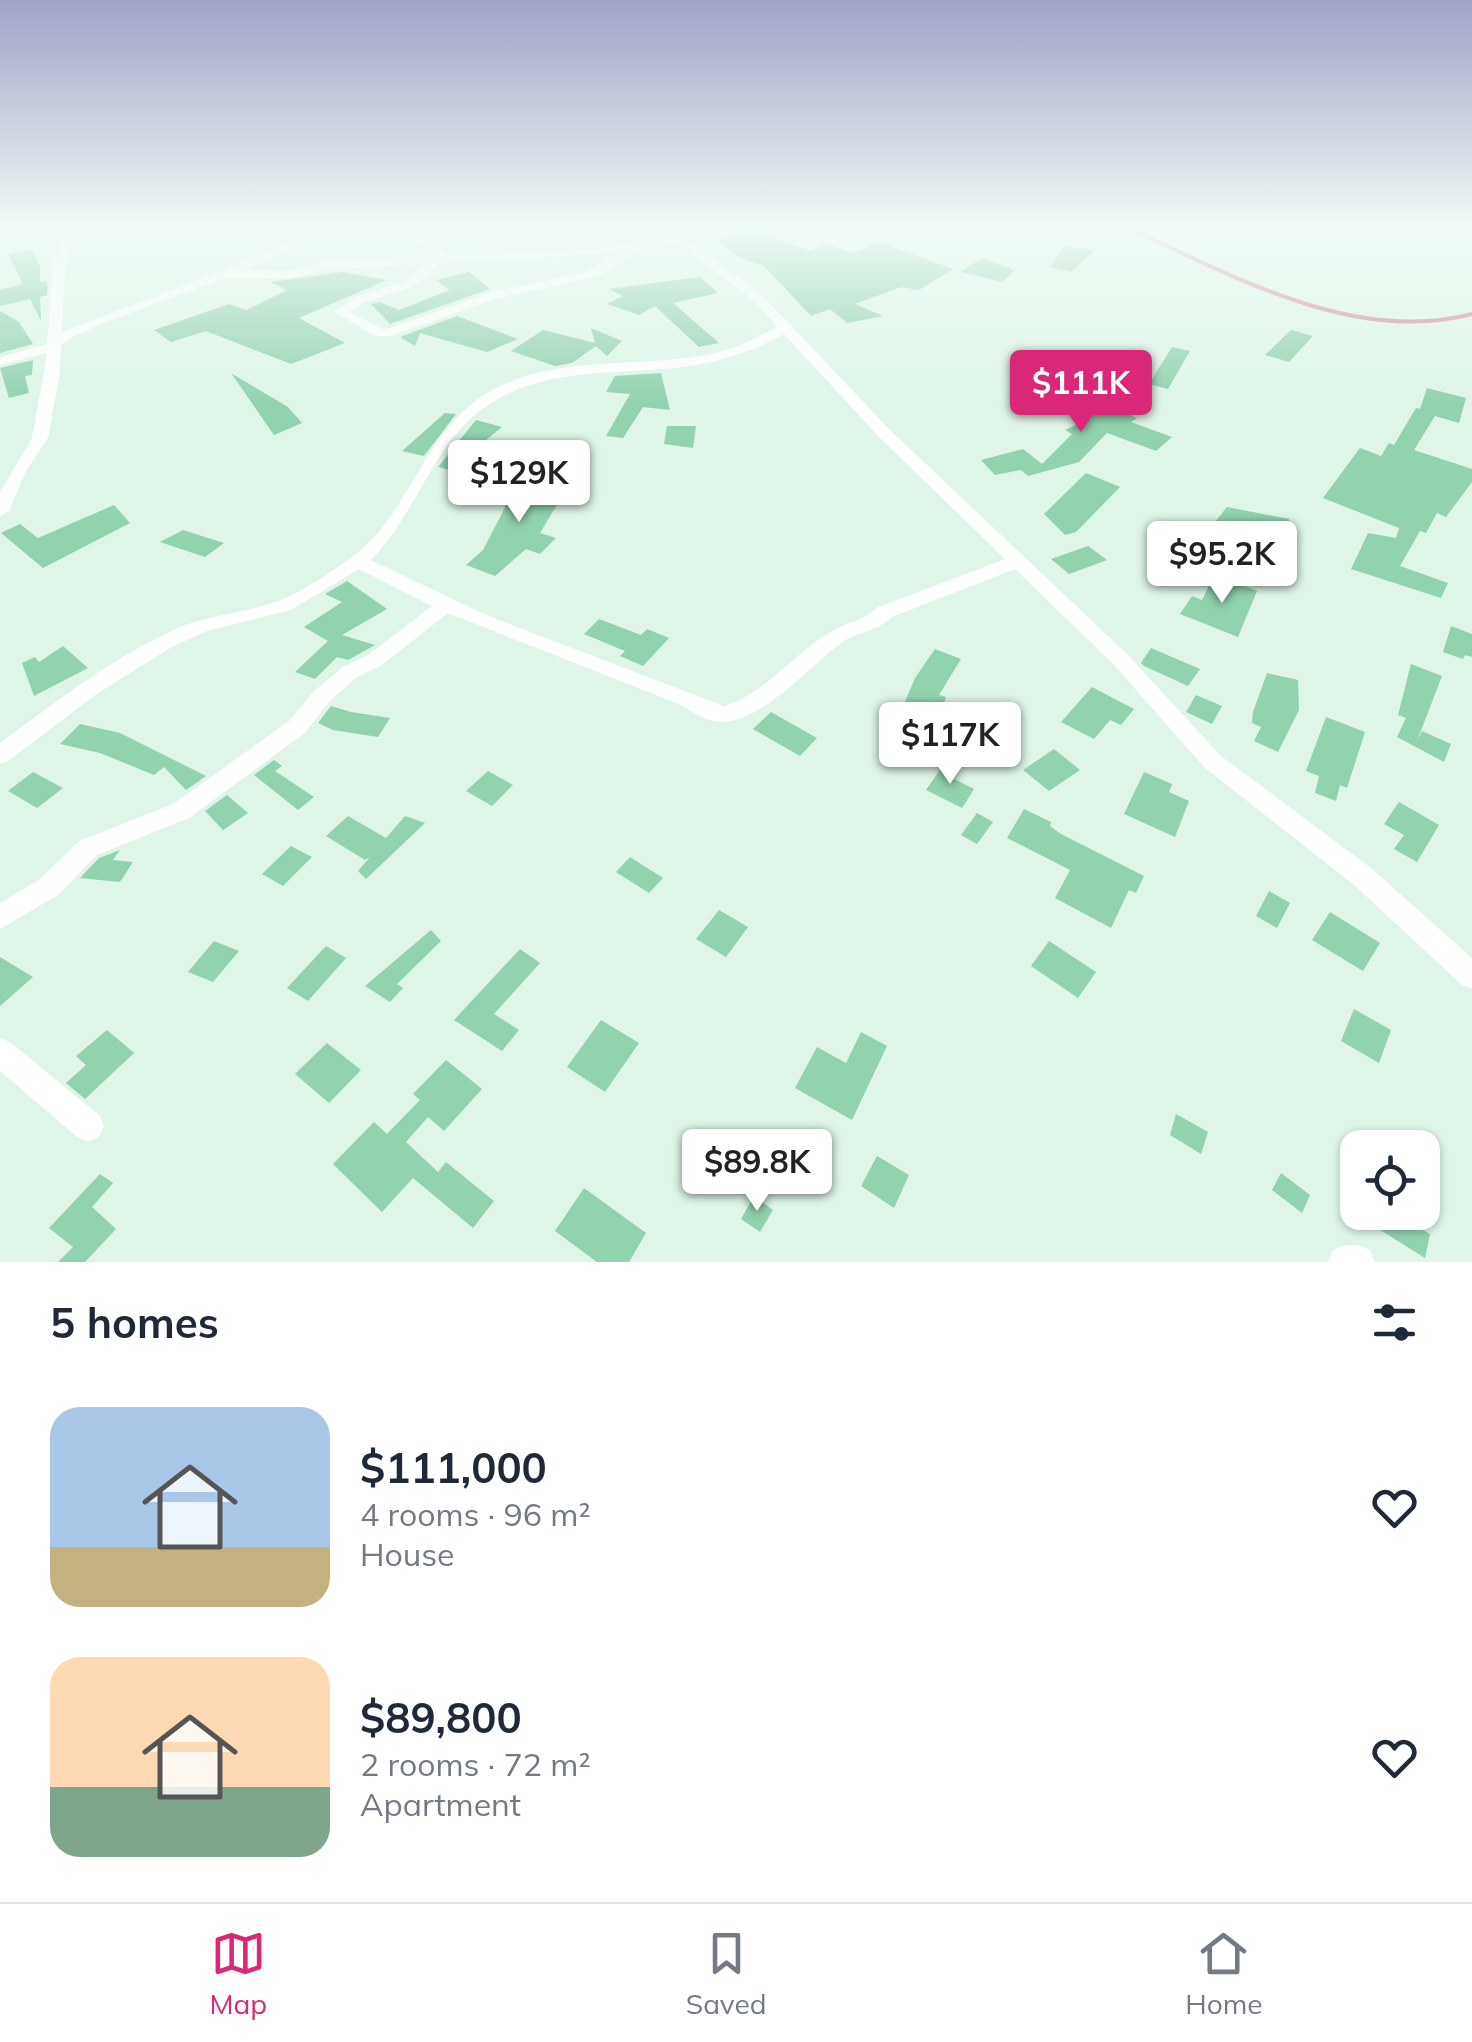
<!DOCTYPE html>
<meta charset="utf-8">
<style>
body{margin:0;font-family:Mulish,sans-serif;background:#f6f6f7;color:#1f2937;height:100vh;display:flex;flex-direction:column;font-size:38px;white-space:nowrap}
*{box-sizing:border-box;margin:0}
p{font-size:32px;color:#747a83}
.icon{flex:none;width:55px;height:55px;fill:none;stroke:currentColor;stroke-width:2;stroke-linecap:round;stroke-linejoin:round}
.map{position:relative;height:1262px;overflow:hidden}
.panel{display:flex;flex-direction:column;background:#fff;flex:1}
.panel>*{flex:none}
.fabs{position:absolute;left:1340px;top:1130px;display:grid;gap:20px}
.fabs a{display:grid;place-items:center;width:100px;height:100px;border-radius:20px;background:#fff;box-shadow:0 2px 8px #0004;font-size:50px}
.price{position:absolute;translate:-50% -85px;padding:0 22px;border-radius:10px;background:#fff;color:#222;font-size:32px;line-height:65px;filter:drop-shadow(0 2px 5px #0008)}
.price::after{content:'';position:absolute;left:50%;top:60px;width:30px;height:22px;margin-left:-15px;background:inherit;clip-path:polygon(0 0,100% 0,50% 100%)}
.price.current{background:#db2777;color:#fff}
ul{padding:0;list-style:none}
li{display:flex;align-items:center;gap:30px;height:250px;padding:0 50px}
li span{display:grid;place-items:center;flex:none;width:280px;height:200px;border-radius:30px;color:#555}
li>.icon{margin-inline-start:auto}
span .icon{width:120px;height:120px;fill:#fffc;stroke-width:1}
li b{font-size:42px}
h2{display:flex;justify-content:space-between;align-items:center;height:120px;padding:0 50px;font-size:42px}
.menu{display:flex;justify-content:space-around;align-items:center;height:140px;border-top:2px solid #e0e1e3;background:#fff;font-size:28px;color:#747a83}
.menu a{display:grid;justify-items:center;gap:5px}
.menu .current{color:#db2777}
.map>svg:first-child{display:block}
</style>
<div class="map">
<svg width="1472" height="1262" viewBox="0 0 1472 1262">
<rect width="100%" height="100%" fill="#def5e8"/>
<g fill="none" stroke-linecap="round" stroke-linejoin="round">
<!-- stream -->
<path stroke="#d18d92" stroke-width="4" d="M1129,228c103,48 227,117 343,86"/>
</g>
<!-- building -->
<g fill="#91d2af">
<polygon points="749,228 810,251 827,244 853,253 879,242 953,269 919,290 901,287 855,304 883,316 847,323 830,309 811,316 764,266 740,258 718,240"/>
<polygon points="1065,245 1094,251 1071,272 1050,267"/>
<polygon points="31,249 40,266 40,282 46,281 48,286 47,295 40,297 41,321 30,299 0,306 0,290 23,284 8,254"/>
<polygon points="981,258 1015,270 1002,282 961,272"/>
<polygon points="343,272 387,280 299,318 345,343 291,364 206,331 171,342 154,330 229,304 247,310 287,290 270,282"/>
<polygon points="469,272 490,289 390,324 371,304 379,302 399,310 450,290 436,280"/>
<polygon points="700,277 718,293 673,303 719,343 699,347 655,306 639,315 607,304 623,296 609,289"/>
<polygon points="0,311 19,322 33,344 0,353"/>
<polygon points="457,316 518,339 487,352 420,333 415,346 400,337"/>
<polygon points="591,328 622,341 607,356 596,346 572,363 555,366 511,351 543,330 595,343"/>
<polygon points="1291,330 1313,336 1289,362 1265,355"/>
<polygon points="1172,347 1190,351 1168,389 1149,384"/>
<polygon points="33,360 32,375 25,376 29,393 9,398 0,368"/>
<polygon points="231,373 288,407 302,423 274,435"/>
<polygon points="661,373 670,410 643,407 623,438 606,436 630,394 606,392 615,376"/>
<polygon points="1079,383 1108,394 1098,401 1137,418 1131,422 1172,437 1156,451 1107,433 1079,462 1028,476 1021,470 995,475 981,460 1023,449 1042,464 1072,434 1065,430 1091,418 1055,403"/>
<polygon points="1427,388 1466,398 1459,423 1435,416 1414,450 1472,469 1472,482 1446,517 1437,513 1426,533 1420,531 1400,566 1448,583 1441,598 1351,569 1368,533 1396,538 1399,528 1323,498 1360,448 1381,456 1389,443 1394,445 1416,408 1420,409"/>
<polygon points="445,413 456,414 424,456 402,451"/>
<polygon points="476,420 502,427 449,470 438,467"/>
<polygon points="667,426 696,426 693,448 664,444"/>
<polygon points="531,471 545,478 543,488 564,493 540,533 556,538 540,554 526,549 495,576 466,565 483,550 512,494 502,489"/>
<polygon points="1086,473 1120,487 1076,532 1065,535 1044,514"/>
<polygon points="114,505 130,523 43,568 1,533 20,524 38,538"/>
<polygon points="1227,507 1289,519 1290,537 1285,536 1274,559 1234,546 1224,559 1195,547"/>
<polygon points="183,530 224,543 205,557 160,542"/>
<polygon points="1088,546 1107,560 1069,574 1051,559"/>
<polygon points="1215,574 1257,591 1238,637 1180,614 1192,596 1202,600"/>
<polygon points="347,581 387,609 342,635 375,645 348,660 337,657 315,679 295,672 328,641 304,627 342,602 325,594"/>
<polygon points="599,619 641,635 647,629 669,638 643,666 620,656 625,651 584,634"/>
<polygon points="1451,626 1472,634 1472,657 1465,655 1463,659 1443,652"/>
<polygon points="63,646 88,668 34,696 22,663 35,657 39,662"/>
<polygon points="1151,648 1200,669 1188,686 1144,666 1141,663"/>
<polygon points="935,649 961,659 939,695 946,697 935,727 899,716 915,678"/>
<polygon points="1411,664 1442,676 1417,741 1422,731 1451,744 1444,762 1397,737 1406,718 1398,715"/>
<polygon points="1267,673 1298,680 1299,710 1278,752 1254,741 1261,727 1252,723 1253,712"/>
<polygon points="1092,687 1134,709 1121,725 1110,720 1094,739 1061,722"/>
<polygon points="1196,695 1222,706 1212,724 1186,712"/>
<polygon points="331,706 351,712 390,718 378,737 333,730 318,723"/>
<polygon points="771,712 817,738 800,756 753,729"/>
<polygon points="1326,717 1365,732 1347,788 1340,785 1336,801 1315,793 1319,776 1306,771"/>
<polygon points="80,724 120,733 206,776 186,790 164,767 154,775 100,753 60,744"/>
<polygon points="1054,749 1080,770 1049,791 1023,770"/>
<polygon points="274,760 282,766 275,771 314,797 298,810 254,775"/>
<polygon points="944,764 959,771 954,779 974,789 962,808 926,790"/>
<polygon points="488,771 513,785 492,806 466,791"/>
<polygon points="33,772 63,788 37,808 8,791"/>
<polygon points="1144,772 1172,784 1169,792 1189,801 1175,837 1124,814"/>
<polygon points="227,795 248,813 223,830 205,811"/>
<polygon points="1399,802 1439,825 1417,862 1394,849 1404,835 1384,824"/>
<polygon points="1024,809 1051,822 1050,826 1061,834 1144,876 1136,893 1129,890 1111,928 1055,898 1070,870 1007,838"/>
<polygon points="977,813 993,822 977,844 961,835"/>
<polygon points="348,816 386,838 405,816 425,823 366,879 358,871 370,857 365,860 326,836"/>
<polygon points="291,846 312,857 283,886 262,874"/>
<polygon points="120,850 113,860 133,862 120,882 80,878 99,858"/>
<polygon points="630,857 663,878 649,893 616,872"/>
<polygon points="1269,891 1290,903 1277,928 1256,916"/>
<polygon points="719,910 748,927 726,957 696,939"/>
<polygon points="1330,912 1380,943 1363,971 1312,940"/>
<polygon points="431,930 441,941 397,984 403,988 390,1002 365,986"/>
<polygon points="214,941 239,951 213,982 188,972"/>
<polygon points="1049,941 1096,972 1078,998 1031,966"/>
<polygon points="326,946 346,958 308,1001 287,988"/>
<polygon points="520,949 540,963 494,1014 519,1030 502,1051 454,1020"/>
<polygon points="0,957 33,977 0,1006"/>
<polygon points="1354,1009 1391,1030 1379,1063 1341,1041"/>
<polygon points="601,1020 639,1043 605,1092 567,1067"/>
<polygon points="107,1030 134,1053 85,1099 66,1083 86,1065 76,1056"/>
<polygon points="861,1032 887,1046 852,1120 795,1088 817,1047 846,1063"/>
<polygon points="327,1043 361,1070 329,1103 295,1074"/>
<polygon points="446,1060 482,1089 444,1131 428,1117 406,1142 438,1172 446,1162 494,1201 473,1228 413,1178 382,1212 333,1164 374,1122 387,1134 420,1100 413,1094"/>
<polygon points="1176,1114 1208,1132 1201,1154 1170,1135"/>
<polygon points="877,1156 909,1175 894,1208 861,1186"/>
<polygon points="1281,1173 1310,1195 1302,1213 1272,1190"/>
<polygon points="100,1174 113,1183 92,1207 116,1229 85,1262 58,1262 73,1247 49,1228"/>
<polygon points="584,1188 646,1233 629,1262 597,1262 555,1231"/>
<polygon points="754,1196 773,1210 760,1232 741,1219"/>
<polygon points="1381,1212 1394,1212 1430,1234 1425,1258 1377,1228"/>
</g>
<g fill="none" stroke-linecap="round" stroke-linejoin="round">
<!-- minor -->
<g fill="#fff" fill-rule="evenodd">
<path d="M60,228h11l3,10 -9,27 -3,67 162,-62 93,-42h15l-88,42 42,1 45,-10 105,-6 -37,-27h13l36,28 154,-7 27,-5 12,-16h11l-10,14 28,-5 -10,-9h13l89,67 128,135 237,224 94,102 150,112 101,90v31l-10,-4 -109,-101 -148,-116 -92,-104 -98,-95 -123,48c-14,14 -32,14 -48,24 -32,22 -81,81 -122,81 -15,0 -30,-10 -43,-18l-231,-91 -66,52 -25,12 -28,25 -24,31 -116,85 -92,37 -39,40 -58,34v-26l40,-24 39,-38 94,-37 116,-83 24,-29 30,-25 25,-12 64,-49 -73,-37 -68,41 -84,21 -37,17 -72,45 -90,68 -8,3v-21c57,-42 113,-86 178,-115 28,-12 59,-14 88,-23 29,-8 61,-30 86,-48 63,-47 70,-132 146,-170 67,-33 146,-18 217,-34 22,-5 42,-15 62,-27l-23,-25 -76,-58 -42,7 -20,17 -21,10 -100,22 -104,37h-16l-40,-24 20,-15 50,-16 20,-17 -94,5 -45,10 -57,-2 -126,46 -35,16 -7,7 -2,31 -11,61 -22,33 -17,40 -9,5v-24l32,-54 15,-85 -47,12v-8l47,-13 6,-79 9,-27zM619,253l-33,19 -98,21 -97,35 -9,1 -32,-17 13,-9 50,-16 27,-24zM784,334l94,102 127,123 -127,48c-13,13 -27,14 -42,22 -40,20 -68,64 -112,77l-238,-91 -115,-55c45,-45 61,-115 113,-152 58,-42 133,-33 199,-41 37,-5 69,-15 101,-33z"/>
<polygon points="0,1038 10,1042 99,1115 104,1126 99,1137 88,1142 77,1137 0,1071"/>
<polygon points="1345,1245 1358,1245 1370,1250 1375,1262 1328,1262 1333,1250"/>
</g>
</g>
<!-- sky -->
<linearGradient id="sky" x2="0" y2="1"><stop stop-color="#9fa4c6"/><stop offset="0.56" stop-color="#f0faf5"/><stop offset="1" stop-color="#f0faf5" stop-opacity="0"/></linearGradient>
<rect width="1472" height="405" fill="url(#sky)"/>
</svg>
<div class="fabs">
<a><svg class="icon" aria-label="locate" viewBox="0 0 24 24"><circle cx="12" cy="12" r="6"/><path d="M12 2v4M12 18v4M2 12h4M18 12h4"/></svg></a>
</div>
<b class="price current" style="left:1081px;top:435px">$111K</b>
<b class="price" style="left:519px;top:525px">$129K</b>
<b class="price" style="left:1222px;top:606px">$95.2K</b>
<b class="price" style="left:950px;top:787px">$117K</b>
<b class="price" style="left:757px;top:1214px">$89.8K</b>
</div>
<section class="panel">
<h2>5 homes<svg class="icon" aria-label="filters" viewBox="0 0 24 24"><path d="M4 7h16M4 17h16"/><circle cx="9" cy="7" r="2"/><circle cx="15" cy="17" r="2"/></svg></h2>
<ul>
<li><span style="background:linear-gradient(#a9c7e8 70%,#c2b280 0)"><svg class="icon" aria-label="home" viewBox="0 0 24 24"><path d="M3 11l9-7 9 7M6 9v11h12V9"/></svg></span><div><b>$111,000</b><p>4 rooms · 96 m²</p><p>House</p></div><svg class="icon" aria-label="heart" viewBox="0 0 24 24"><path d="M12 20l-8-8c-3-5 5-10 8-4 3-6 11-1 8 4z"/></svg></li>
<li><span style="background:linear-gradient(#ffd9b3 65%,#7fa58c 0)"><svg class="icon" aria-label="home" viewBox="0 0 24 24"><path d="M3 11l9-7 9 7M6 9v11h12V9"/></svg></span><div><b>$89,800</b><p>2 rooms · 72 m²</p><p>Apartment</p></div><svg class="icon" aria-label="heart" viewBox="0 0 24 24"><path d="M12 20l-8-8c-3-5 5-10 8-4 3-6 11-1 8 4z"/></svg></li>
</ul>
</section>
<nav class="menu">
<a class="current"><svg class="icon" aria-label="map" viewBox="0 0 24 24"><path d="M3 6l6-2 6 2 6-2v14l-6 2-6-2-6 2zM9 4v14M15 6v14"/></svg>Map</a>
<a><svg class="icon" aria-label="saved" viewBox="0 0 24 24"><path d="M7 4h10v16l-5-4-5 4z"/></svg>Saved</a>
<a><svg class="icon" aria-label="home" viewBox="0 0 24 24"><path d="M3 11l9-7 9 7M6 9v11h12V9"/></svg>Home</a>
</nav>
